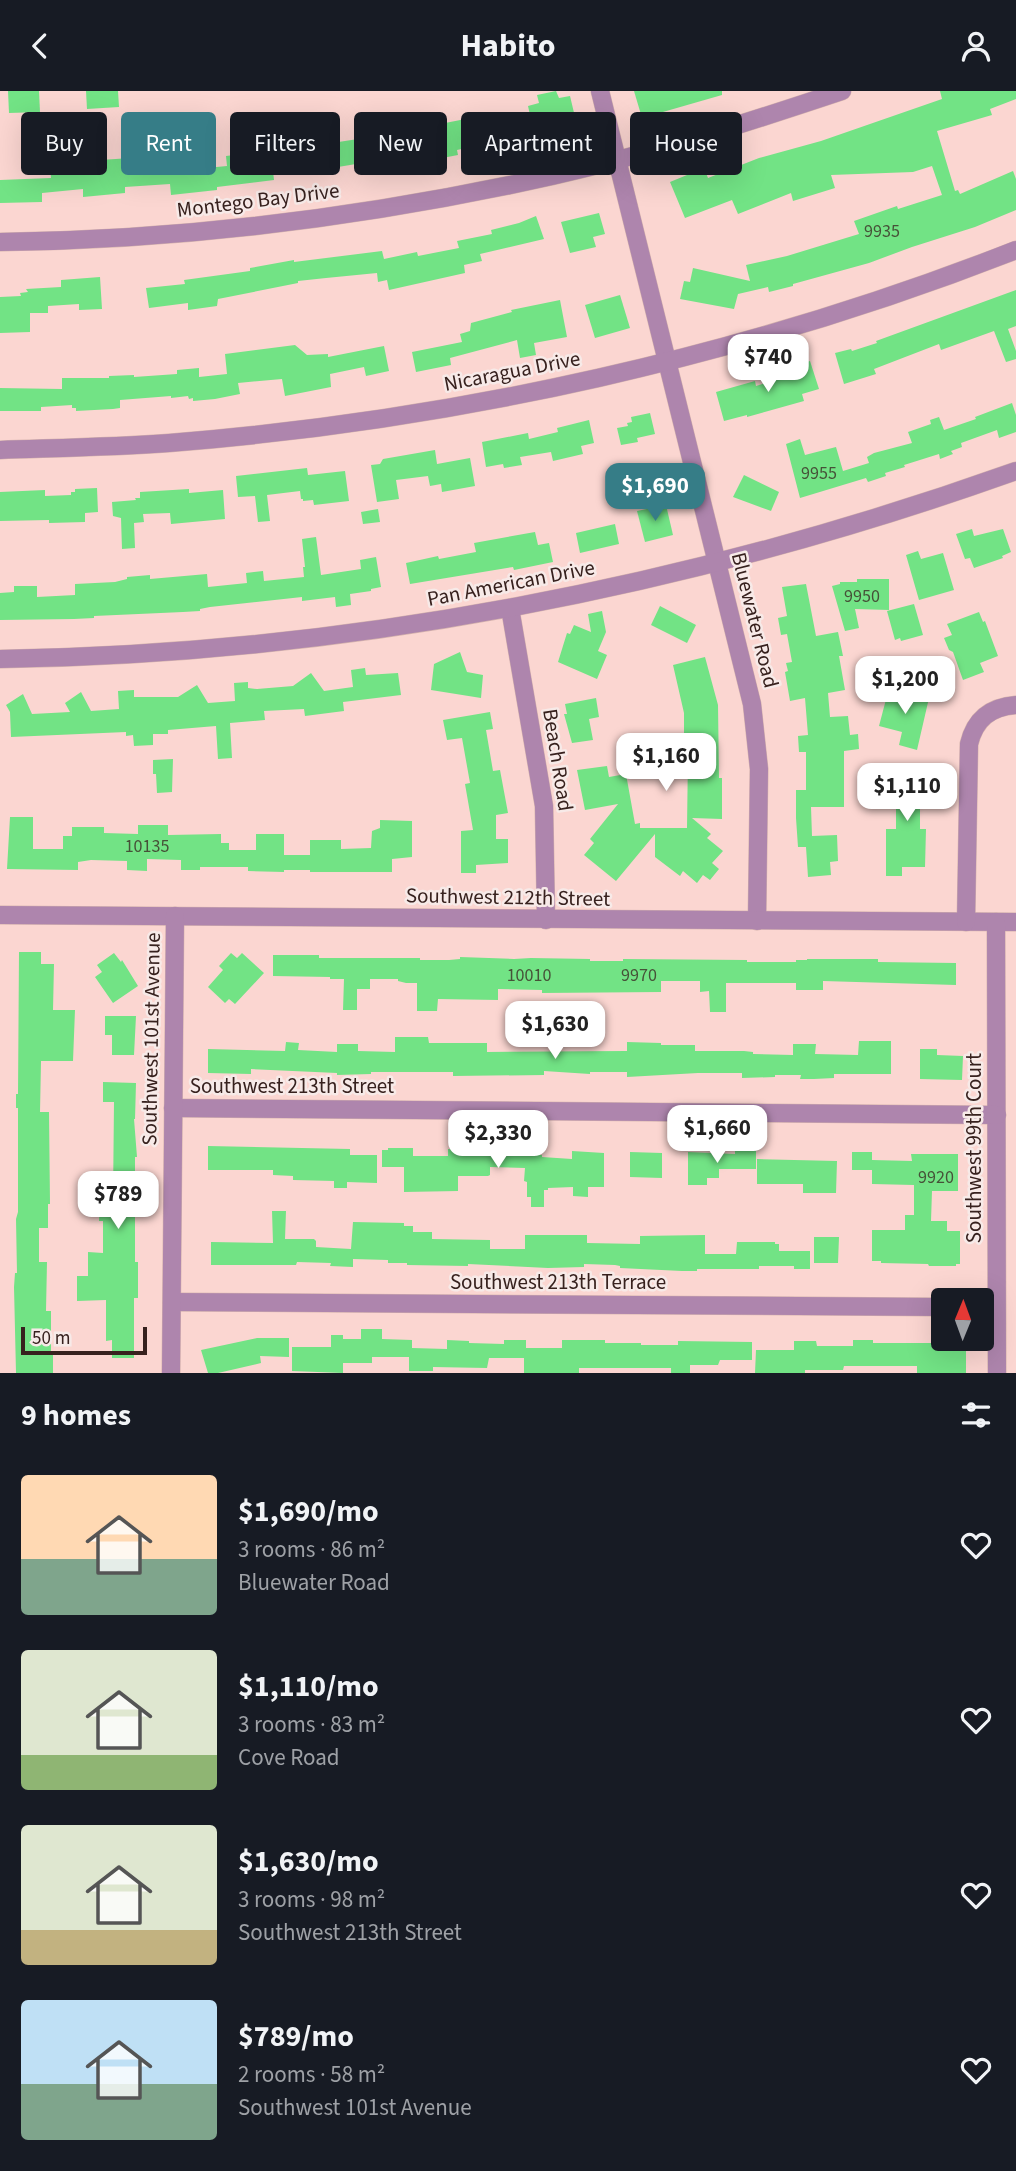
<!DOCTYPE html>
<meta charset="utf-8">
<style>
body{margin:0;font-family:"Source Sans 3",sans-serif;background:#20242c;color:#f1f3f6;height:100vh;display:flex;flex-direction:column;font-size:26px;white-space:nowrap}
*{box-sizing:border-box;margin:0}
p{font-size:23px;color:#9ea1a6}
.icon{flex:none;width:38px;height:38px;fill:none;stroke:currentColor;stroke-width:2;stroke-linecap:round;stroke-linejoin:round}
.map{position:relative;height:1282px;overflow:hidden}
.details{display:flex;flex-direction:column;background:#171b24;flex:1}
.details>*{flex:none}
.top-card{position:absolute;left:21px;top:21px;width:975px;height:63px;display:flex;gap:14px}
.needle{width:46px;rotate:1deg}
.fabs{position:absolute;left:931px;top:1197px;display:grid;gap:14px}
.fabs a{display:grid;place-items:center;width:63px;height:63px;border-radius:7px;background:#171b24;box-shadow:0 7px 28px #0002;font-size:35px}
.scale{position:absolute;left:21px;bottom:18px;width:126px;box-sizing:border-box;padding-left:7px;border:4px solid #37211e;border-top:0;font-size:19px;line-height:24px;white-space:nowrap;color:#37211e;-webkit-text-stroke:5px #f7eae8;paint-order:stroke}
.price{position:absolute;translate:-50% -60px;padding:0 16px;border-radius:14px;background:#fff;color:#222;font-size:23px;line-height:46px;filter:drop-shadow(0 2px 4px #0008)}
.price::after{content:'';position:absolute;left:50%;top:42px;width:21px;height:16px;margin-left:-10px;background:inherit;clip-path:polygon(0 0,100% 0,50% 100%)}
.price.selected{background:#367d87;color:#fff}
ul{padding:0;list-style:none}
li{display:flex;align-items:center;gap:21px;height:175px;padding:0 21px}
li span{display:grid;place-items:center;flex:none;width:196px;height:140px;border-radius:7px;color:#555}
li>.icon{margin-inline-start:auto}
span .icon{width:84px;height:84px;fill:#fffc;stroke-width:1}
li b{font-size:30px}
h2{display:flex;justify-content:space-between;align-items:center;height:84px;padding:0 21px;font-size:30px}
.tag{padding:0 24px;border-radius:7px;background:#171b24;box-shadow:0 7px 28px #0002;font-size:24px;line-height:63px}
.tag.selected{background:#367d87;color:#fff}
header{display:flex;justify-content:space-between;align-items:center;height:91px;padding:0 21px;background:#171b24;font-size:32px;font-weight:700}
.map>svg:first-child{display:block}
</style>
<header><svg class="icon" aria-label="back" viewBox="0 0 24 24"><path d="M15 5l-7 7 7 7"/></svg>Habito<svg class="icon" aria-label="person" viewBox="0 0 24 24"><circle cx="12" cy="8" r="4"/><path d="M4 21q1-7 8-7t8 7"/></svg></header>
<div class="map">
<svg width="1016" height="1282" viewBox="0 0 1016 1282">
<rect width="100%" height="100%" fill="#fbd6d1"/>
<!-- building -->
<g fill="#72e385">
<polygon points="8,0 39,0 40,21 9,22"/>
<polygon points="86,0 118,0 119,16 87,18"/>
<polygon points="556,0 559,7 570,5 575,26 542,32 544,45 495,56 494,54 490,54 490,52 457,59 458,64 411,73 409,61 361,68 362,72 302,82 301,76 273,80 274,89 217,96 217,99 171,104 170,93 125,96 125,102 83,106 83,98 42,102 42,111 0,112 0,89 51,87 50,73 71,71 70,50 85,50 86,70 145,66 145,73 195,69 196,78 227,75 226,65 257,61 260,68 285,65 284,60 293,58 292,53 302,51 300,45 330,40 332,52 358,48 356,32 388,27 391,51 422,46 420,29 438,25 440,33 496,22 498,31 530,24 528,15 539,12 537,4"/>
<polygon points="634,0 722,0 722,4 642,27"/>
<polygon points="940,0 1016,0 1016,8 990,18 992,24 937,40 955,100 958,99 960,103 1013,80 1016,88 1016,119 975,136 912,156 869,172 793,193 793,195 769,201 768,196 738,203 734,218 680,208 684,190 690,191 693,177 750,190 746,174 787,165 859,143 854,130 897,115 898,118 942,104 932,75 913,81 831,84 835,97 793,110 791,102 738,123 732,109 685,127 670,91 704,77 708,87 759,67 821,50 942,8"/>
<polygon points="599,122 605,143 593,146 596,156 570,162 561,131"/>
<polygon points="536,125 544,148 480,163 482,170 464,174 465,182 389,199 387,189 378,191 377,182 326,187 298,190 298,192 218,208 217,215 188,219 188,212 149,217 146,197 185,193 184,189 250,180 250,177 294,169 294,171 382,160 384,168 417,161 418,165 459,157 457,150 492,143 491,139 519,132"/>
<polygon points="100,186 102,218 79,219 79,213 48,215 48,222 30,222 30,241 0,242 0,206 21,205 20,202 28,201 26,198 61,196 61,189"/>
<polygon points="1016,199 1016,235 1008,238 1016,260 1016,268 1006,271 994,240 941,259 939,253 874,278 876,283 844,293 835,262 851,258 852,260 877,252 876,250"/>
<polygon points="620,204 630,237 595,247 585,214"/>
<polygon points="560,209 567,246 534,252 536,264 520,267 517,249 450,267 451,274 416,281 412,261 462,251 460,243 470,240 471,232 512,221 511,219"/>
<polygon points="295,254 307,264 328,263 328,266 384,255 389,280 366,285 364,276 330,283 331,296 285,305 282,288 238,292 240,303 215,308 193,310 193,307 189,308 188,305 171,307 171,305 120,309 120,317 113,318 76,320 76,317 72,317 72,314 41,316 41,320 0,320 0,297 62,298 62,287 109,287 109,285 134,284 134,286 177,283 177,279 199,277 199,286 227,283 225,263"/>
<polygon points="810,270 819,298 802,303 804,310 747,326 747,324 724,330 716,301 755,290 756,295 788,285 786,277"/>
<polygon points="1012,312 1016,324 1016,341 999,347 997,339 961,352 962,356 951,360 953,363 940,368 939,363 904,374 905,376 885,382 886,385 868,391 866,387 800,407 786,353 800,348 805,364 836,356 843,380 869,372 867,366 874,362 912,352 908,341 931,333 930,329 939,326 944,339 976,328 975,326"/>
<polygon points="650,322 655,343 637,347 638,351 621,354 617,337 628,335 627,332 632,331 631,326"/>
<polygon points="589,329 594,352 581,355 583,363 553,370 551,361 520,366 522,374 504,377 503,373 486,376 482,351 528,342 529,348 558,341 557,337"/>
<polygon points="435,359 437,373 470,367 475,395 442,401 441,393 430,395 428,385 396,389 399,408 377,411 371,374 380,373 383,368"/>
<polygon points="307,377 308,384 345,380 349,410 314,414 313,409 303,410 303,408 301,408 300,400 267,404 270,430 258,431 255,405 238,406 236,385"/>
<polygon points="744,384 779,401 771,420 733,406"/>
<polygon points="97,397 98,421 85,422 85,431 49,432 49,429 0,430 0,401 45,399 45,405 71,404 71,401 75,401 75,398"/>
<polygon points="189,398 189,402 223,399 225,428 171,433 170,422 143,423 144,431 134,432 135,457 122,458 121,427 113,425 112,411 136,409 135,407 140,407 140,401"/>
<polygon points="666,414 673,444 645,451 637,420"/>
<polygon points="378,418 380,431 363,433 361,421"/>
<polygon points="615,433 619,453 580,462 576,442"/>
<polygon points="972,438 974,445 1003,438 1011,461 1002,465 1003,467 974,477 970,467 965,468 956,443"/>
<polygon points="535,441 538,454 549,452 553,471 514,479 513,476 410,493 406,472 438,465 439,468 476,461 474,452"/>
<polygon points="316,446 321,484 361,478 360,469 376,466 381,496 371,498 371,500 350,503 351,514 336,516 335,506 302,510 302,506 210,516 200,518 200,520 183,521 94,525 94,527 74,528 0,529 0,502 14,501 14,495 37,495 37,506 75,504 75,493 115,491 127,488 127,486 150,484 150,488 207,483 208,496 247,492 246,482 263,480 264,490 304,486 303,476 305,476 302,448"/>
<polygon points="918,460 921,468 943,462 954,499 919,509 906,464"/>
<polygon points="857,488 889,488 889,519 855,518 859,537 845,540 832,495 840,493 840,491 857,491"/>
<polygon points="806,493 816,545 838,541 843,565 839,565 845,599 828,602 830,626 848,625 850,644 858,643 859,658 844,660 844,716 811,716 812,745 837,744 838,770 830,771 831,784 808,786 806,756 798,756 796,727 796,699 806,699 806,661 799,661 798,645 808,644 805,607 790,610 785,581 788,580 786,572 792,571 787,543 781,544 778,527 787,525 782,496"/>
<polygon points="914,513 923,544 901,550 900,547 895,549 887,520"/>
<polygon points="660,515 696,534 687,552 651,534"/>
<polygon points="602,520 606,541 598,560 607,564 597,588 558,571 567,542 570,543 574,534 591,541 588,523"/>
<polygon points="979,521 983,531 985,530 998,565 980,572 984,581 963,589 953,561 949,559 944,547 952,544 947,533"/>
<polygon points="460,561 467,581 483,584 481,607 431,599 434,573"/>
<polygon points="705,566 718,614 719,687 722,687 722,728 692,727 711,743 707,747 723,760 712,772 719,778 710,789 703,784 697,792 683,780 680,785 655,766 655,743 616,790 584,764 594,752 590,748 618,713 585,719 577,679 607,675 609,686 626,683 635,733 640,732 640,737 687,737 688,664 684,664 684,622 673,574"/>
<polygon points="365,577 366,584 398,582 401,604 343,611 344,620 305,625 304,618 264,620 265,629 230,632 232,667 218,668 216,635 168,639 168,643 153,643 153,654 134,655 133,644 126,645 126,641 11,646 10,621 6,614 23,603 32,623 70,621 65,612 81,601 91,620 119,618 118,600 134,599 134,606 178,606 197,594 208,612 235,610 234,592 248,591 248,597 257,598 293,595 311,582 324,600 353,596 351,579"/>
<polygon points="889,597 929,607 917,659 899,654 902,641 879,635"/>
<polygon points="596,607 599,626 589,628 593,649 572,652 564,623 567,623 565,613"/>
<polygon points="490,621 493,638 486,639 493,680 500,679 508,722 496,724 496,748 508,748 508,772 476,774 476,782 461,782 461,740 473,739 465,693 470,692 462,647 447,649 443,629"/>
<polygon points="173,668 172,701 157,702 156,683 153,683 153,669"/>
<polygon points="913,677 931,677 931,693 920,693 920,738 926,738 925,776 902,776 902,785 886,785 886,738 896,738 896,710 895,705 889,704 889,688 895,688 895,683 913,683"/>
<polygon points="10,726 33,726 33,758 63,758 63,745 72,745 72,736 104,736 104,742 138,743 138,734 168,734 168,744 221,743 221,752 229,752 229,759 256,759 256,743 284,743 284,764 310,764 310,749 341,749 341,758 371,757 372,740 380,737 380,729 412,730 412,766 392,768 392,781 310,781 310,779 284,779 284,781 248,780 248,776 200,776 200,779 181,779 181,769 147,768 147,780 127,779 127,770 91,769 78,771 78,779 7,778"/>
<polygon points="19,861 41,861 41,873 54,873 53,919 75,919 73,970 41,970 40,1021 49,1021 50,1113 48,1113 48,1137 39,1137 39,1171 47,1171 46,1220 51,1220 51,1264 53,1264 53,1282 16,1282 14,1196 15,1182 17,1182 16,1128 18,1121 18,1017 16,1017 16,1003 18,1003"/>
<polygon points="114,862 121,871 122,869 138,895 113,912 95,886 102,881 97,874"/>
<polygon points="231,862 237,867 242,862 264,882 235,913 229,908 225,912 208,896 223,879 219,875"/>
<polygon points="273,864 319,864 319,867 420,867 420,869 449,869 460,868 460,866 514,868 531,867 590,868 590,870 623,870 623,868 747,869 747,871 796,871 796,869 807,869 807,868 878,868 878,871 956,872 956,894 823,890 823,899 796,899 796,892 726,892 726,921 710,921 709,900 700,901 700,890 661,890 661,901 542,902 542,899 498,898 498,909 438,908 437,920 417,920 417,892 406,892 398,890 398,888 370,888 370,898 357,898 357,919 343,919 344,888 330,888 330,886 273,885"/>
<polygon points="105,925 136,925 134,964 112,964 112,944 105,944"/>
<polygon points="395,946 428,946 429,952 487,952 487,961 627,960 627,951 661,952 661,954 695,954 695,960 744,960 753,961 753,963 793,964 793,953 816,953 815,963 858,964 859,950 891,950 891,983 834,983 834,987 814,988 800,988 801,984 775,984 775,986 742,987 742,982 698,982 627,986 627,981 590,981 590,983 544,980 544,984 453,985 453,981 371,981 371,983 337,984 337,982 251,978 251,983 208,982 208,958 285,960 286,951 299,952 298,959 337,961 337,953 358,953 358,960 395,961"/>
<polygon points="920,958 937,958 937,964 963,965 962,989 920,988"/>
<polygon points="103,991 136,992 135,1028 134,1028 137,1066 135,1066 135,1171 138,1171 138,1207 134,1207 134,1267 112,1267 112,1249 106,1250 106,1209 77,1210 77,1185 88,1185 88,1161 103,1162 103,1130 99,1130 100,1111 113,1108 114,1011 103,1011"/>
<polygon points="208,1055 350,1058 350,1064 377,1064 377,1092 347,1091 347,1097 334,1097 334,1090 293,1089 293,1085 273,1084 273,1079 208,1079"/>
<polygon points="388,1057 413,1057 413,1065 448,1065 448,1058 504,1062 504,1057 529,1058 529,1063 542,1064 542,1066 572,1068 572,1060 604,1062 604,1096 588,1096 588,1106 573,1105 573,1096 548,1097 548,1099 544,1099 544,1116 531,1116 531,1106 527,1106 527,1091 524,1090 525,1077 490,1076 490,1084 488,1085 458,1085 458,1100 404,1101 404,1076 382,1076 382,1059 388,1059"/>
<polygon points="735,1060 756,1060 756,1078 719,1078 719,1087 707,1087 707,1094 688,1094 688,1061 735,1063"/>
<polygon points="630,1061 662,1062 662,1087 630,1086"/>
<rect x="852" y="1061" width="20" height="18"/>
<polygon points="911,1063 958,1063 958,1100 932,1100 931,1130 947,1130 947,1140 960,1140 960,1173 956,1173 956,1175 929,1175 928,1173 881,1172 881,1170 872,1170 872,1139 905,1139 905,1124 914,1124 914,1094 872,1093 872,1069 912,1070"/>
<polygon points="757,1068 837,1070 836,1102 803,1102 803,1093 757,1093"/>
<polygon points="272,1120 286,1120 285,1148 314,1148 316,1150 316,1156 351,1158 353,1131 404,1132 404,1135 413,1135 413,1141 432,1141 432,1148 490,1149 490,1158 525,1158 525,1144 587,1144 587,1152 640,1153 640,1145 705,1144 705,1163 736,1163 737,1151 775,1151 775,1153 779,1153 779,1160 810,1160 810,1178 794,1178 794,1175 759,1175 759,1178 697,1178 697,1180 682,1180 620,1177 620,1175 615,1174 584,1173 584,1176 548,1177 468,1173 468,1175 407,1174 407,1172 388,1172 388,1169 353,1168 353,1176 330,1175 331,1172 297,1171 296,1174 211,1174 211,1151 273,1152"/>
<polygon points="814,1146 839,1146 838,1172 814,1172"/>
<polygon points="361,1238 382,1238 382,1248 412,1249 412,1257 447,1258 447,1249 469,1250 469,1252 504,1253 504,1249 526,1249 526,1257 562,1257 562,1249 605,1249 605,1252 641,1252 641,1254 678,1254 678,1250 752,1251 752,1269 720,1269 718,1274 690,1274 690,1282 671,1282 671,1277 579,1277 579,1282 524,1282 524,1267 489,1267 487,1277 433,1276 433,1280 409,1280 409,1266 372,1266 372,1272 343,1272 343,1282 292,1280 292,1256 331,1256 331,1244 343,1244 343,1248 361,1248"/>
<polygon points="257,1247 289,1247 289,1266 260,1265 261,1272 218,1282 208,1282 201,1259"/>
<polygon points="853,1249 873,1249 873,1252 939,1252 939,1260 966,1260 966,1282 917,1282 917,1275 844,1275 843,1279 805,1279 805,1282 755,1282 756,1259 794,1259 794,1250 816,1250 817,1255 853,1255"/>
</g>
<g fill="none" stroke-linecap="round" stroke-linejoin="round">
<defs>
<g id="minor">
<polyline points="600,0 752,613 759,678 757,830"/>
<path d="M0,151c185,-2 372,-26 552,-66 98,-22 194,-53 290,-85"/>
<path d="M0,359c56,-2 113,-3 169,-7 289,-23 577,-87 847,-193"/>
<polyline points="510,517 544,715 546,829"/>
<path d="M0,568c346,-5 691,-72 1016,-188"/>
<polyline points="0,824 1016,831"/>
<path d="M966,831l3,-178c6,-25 21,-37 47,-39"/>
<polyline points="996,831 997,1282"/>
<polyline points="173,1017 997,1024"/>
<polyline points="172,1211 943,1216"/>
<polyline points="171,1282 175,825"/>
</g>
</defs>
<!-- minor casing -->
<use href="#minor" stroke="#d4b2ad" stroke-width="19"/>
<!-- minor -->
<use href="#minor" stroke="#ae85ad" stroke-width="18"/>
</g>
<g text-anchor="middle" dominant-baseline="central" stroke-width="5" stroke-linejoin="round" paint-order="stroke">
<!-- number labels -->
<g font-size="18" fill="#465238">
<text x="882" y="140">9935</text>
<text x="819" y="382">9955</text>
<text x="862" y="505">9950</text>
<text x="147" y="755">10135</text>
<text x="529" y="884">10010</text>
<text x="639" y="884">9970</text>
<text x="936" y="1086">9920</text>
</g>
<!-- street labels -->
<g font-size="21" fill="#37211e" stroke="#f7eae8">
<text transform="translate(258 109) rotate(-7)">Montego Bay Drive</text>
<text transform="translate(512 280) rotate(-11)">Nicaragua Drive</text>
<text transform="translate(511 492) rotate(-11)">Pan American Drive</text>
<text transform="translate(755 529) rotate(76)">Bluewater Road</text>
<text transform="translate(558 669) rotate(81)">Beach Road</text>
<text transform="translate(508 806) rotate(1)">Southwest 212th Street</text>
<text transform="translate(151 948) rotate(-89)">Southwest 101st Avenue</text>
<text x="292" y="995">Southwest 213th Street</text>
<text transform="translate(974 1057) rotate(-90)">Southwest 99th Court</text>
<text x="558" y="1191">Southwest 213th Terrace</text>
</g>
</g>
</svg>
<div class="fabs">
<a><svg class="needle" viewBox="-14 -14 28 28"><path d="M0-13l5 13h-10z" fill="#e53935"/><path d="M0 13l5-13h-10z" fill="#9ea1a6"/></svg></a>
</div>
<div class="scale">50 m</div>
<b class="price" style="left:768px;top:303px">$740</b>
<b class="price selected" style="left:655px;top:432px">$1,690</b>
<b class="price" style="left:905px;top:625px">$1,200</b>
<b class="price" style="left:666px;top:702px">$1,160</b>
<b class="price" style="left:907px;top:732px">$1,110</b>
<b class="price" style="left:555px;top:970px">$1,630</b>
<b class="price" style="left:717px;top:1074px">$1,660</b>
<b class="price" style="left:498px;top:1079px">$2,330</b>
<b class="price" style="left:118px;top:1140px">$789</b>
<div class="top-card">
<a class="tag">Buy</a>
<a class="tag selected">Rent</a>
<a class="tag">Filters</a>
<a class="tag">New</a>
<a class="tag">Apartment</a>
<a class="tag">House</a>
</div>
</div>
<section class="details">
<h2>9 homes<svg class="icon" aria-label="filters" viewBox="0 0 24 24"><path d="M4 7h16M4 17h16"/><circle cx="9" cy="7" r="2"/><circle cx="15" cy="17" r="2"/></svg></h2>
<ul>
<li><span style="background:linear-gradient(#ffd9b3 60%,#7fa58c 0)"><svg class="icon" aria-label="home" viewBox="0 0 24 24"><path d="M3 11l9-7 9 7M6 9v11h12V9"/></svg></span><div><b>$1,690/mo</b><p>3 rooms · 86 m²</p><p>Bluewater Road</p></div><svg class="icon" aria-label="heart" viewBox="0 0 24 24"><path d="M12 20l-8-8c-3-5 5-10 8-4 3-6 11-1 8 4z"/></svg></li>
<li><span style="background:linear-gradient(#dfe7d0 75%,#8fb573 0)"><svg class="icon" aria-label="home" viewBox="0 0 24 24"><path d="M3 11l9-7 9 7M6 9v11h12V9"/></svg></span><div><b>$1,110/mo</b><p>3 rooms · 83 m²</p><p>Cove Road</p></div><svg class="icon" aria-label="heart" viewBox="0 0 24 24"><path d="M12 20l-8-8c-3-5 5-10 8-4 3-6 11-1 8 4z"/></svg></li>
<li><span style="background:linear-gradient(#dfe7d0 75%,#c2b280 0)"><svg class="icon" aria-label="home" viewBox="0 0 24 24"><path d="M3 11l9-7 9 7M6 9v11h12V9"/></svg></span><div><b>$1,630/mo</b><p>3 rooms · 98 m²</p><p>Southwest 213th Street</p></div><svg class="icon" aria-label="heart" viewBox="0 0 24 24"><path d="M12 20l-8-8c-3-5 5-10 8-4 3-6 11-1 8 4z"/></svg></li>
<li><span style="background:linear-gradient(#bfe0f5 60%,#7fa58c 0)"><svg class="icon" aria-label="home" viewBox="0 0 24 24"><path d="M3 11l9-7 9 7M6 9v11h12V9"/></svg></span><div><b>$789/mo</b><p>2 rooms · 58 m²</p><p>Southwest 101st Avenue</p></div><svg class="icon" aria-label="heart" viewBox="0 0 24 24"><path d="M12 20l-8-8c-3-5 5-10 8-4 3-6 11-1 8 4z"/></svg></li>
</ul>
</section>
